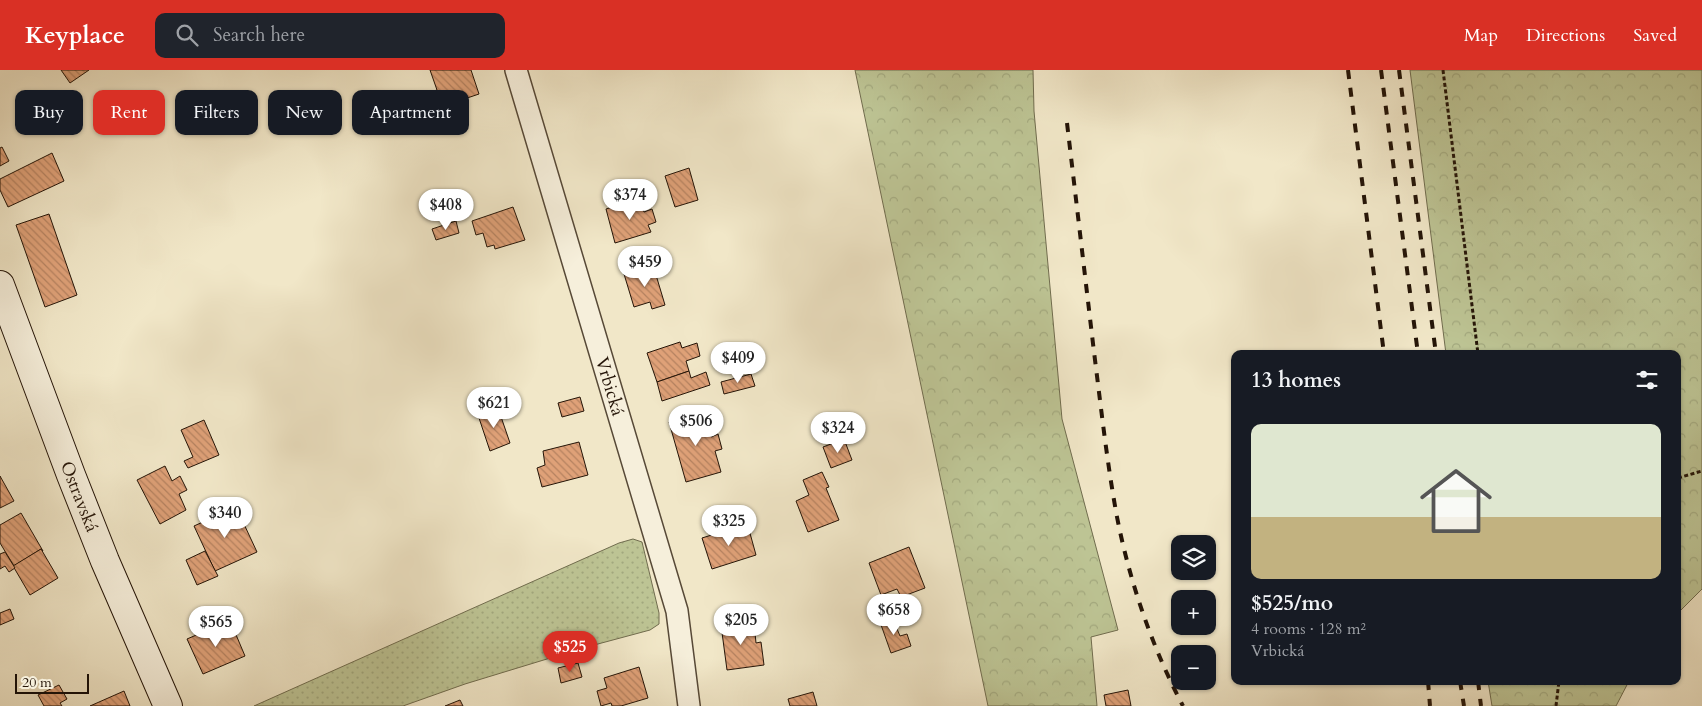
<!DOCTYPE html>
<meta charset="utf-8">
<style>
body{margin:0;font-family:Cardo,serif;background:#20242c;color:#f1f3f6;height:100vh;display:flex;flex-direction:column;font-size:19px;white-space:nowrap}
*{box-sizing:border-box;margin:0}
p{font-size:16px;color:#9ea1a6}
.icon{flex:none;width:28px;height:28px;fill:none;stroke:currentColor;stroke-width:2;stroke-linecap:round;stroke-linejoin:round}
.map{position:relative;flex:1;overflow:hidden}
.panel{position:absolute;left:1231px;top:280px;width:450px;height:335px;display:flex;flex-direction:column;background:#171b24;border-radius:10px;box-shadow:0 1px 4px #0004}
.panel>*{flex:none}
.banner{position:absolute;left:15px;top:20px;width:475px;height:45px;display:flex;gap:10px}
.tools{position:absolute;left:1171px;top:465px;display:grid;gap:10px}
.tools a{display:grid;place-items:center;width:45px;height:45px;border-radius:10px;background:#171b24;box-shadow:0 1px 4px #0004;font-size:25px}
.scale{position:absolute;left:15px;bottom:12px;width:74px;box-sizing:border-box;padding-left:5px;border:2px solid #241407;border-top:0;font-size:14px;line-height:18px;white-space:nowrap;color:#241407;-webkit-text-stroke:4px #f6efdb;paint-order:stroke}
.price{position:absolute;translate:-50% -42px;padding:0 11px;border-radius:18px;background:#fff;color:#222;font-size:16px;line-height:32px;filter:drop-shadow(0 1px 2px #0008)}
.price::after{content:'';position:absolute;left:50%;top:30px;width:15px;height:11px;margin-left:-8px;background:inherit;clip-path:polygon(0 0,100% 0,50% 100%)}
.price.selected{background:#d93025;color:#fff}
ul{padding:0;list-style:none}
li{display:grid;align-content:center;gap:10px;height:265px;padding:0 20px}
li+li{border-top:1px solid #363941}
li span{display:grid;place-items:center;height:155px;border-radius:10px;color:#555}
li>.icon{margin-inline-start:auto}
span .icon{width:90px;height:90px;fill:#fffc;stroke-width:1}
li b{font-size:21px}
h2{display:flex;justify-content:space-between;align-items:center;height:60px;padding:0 20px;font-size:21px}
.chip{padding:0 18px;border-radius:10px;background:#171b24;box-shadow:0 1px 4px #0004;font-size:18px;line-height:45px}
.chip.selected{background:#d93025;color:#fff}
header{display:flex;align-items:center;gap:30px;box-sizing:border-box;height:70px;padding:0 25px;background:#d93025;color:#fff}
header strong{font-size:24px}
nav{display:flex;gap:28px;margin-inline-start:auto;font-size:18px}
.search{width:350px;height:45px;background:#20242c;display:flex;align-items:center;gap:12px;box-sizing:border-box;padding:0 18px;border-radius:10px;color:#9ea1a6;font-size:19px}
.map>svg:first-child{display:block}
</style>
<header>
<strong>Keyplace</strong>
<div class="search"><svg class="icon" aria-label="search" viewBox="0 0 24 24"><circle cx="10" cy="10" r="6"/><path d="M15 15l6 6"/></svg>Search here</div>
<nav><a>Map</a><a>Directions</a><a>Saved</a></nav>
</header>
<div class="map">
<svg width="1702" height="636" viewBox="0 0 1702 636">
<defs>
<pattern id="grass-dots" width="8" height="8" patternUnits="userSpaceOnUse" patternTransform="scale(1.25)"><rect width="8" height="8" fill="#bdc494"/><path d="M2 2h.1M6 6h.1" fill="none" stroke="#a2a87e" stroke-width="1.8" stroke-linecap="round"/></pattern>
<pattern id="forest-crowns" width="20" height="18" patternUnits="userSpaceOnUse" patternTransform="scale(1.25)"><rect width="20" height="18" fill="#bdc494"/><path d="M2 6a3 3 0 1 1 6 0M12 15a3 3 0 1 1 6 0" fill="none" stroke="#a2a87e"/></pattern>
<pattern id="building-back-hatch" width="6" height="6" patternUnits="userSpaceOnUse" patternTransform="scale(1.25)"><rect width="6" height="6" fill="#dfa178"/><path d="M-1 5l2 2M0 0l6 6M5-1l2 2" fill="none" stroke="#b58260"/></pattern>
</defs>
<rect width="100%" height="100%" fill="#f1e7c8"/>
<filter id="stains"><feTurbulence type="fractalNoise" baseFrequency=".004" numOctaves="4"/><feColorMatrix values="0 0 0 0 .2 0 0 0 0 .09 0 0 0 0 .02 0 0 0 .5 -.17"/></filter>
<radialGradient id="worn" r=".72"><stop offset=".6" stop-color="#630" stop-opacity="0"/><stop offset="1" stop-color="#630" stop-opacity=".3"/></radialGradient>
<!-- grass -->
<polygon fill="url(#grass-dots)" stroke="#706c4e" points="633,469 642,472 659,543 659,554 650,560 583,578 465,614 403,636 254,636 619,473"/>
<!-- forest -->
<g fill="url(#forest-crowns)" stroke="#706c4e">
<polygon points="855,0 1033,0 1034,41 1062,349 1118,560 1091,567 1097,636 988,636"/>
<polygon points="1410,0 1702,0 1702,519 1678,543 1678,284 1446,284"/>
<polygon points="1488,611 1629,611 1616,636 1492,636"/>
</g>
<!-- building -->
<g fill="url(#building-back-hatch)" stroke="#241407">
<polygon points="61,0 89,0 70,13"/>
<polygon points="430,0 471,0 479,24 420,44 415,27 437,20"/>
<polygon points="2,77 9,91 0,96 0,78"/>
<polygon points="52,83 64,111 8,137 0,120 0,109"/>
<polygon points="689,98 698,130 675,137 665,106"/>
<polygon points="640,129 644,142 652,139 656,152 648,155 651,162 615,173 606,139"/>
<polygon points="513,137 525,170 495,179 494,175 487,177 483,163 476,165 472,151"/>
<polygon points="49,144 77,225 45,237 16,155"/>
<polygon points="456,151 459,163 436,170 432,159"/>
<polygon points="653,195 665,235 652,239 650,232 634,237 624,204"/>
<polygon points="680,272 682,278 697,273 700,286 686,291 689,301 657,312 647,283"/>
<polygon points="689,301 691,308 706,302 710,315 662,331 657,312"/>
<polygon points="751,304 755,316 724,324 721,312"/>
<polygon points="580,327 584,341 562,347 558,333"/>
<polygon points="498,338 510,373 490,381 478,345"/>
<polygon points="703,342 711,367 718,364 722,379 715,381 721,402 686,412 669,352"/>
<polygon points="204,350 219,385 188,398 184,391 193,387 181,360"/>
<polygon points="844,369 852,390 831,398 823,377"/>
<polygon points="579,372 588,405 542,417 537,398 545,395 543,381"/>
<polygon points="165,396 172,411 180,406 187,420 179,424 186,440 160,454 137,410"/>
<polygon points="822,402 829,417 826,418 839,450 808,462 796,431 809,425 803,410"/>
<polygon points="0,406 14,431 0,438"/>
<polygon points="236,437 257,482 215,501 194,456"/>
<polygon points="21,443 43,481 41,479 14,496 0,473 0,455"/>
<polygon points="748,456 756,485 712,499 702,468 734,458 735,459"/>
<polygon points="909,477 925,518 901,527 897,519 881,525 869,493"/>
<polygon points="41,479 58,508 30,525 13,496"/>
<polygon points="205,481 218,506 197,515 186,490"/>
<polygon points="5,482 15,498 9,502 5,496 0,499 0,484"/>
<polygon points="10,539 14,549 0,555 0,543"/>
<polygon points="892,547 900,566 907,564 911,576 891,583 880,552"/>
<polygon points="750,551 752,564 755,563 756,573 761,572 764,595 727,600 721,555"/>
<polygon points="222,554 226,564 234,560 245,586 203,604 187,569"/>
<polygon points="578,593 582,607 561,613 558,598"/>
<polygon points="639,597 648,628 621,636 612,636 611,633 601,636 597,621 607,618 604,608"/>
<polygon points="59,615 67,629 60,633 62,636 44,636 38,625"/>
<polygon points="1128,620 1131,636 1106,636 1104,625"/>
<polygon points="124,621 130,636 90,636"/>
<polygon points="813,622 817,636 790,636 788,629"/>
<polygon points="460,630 463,636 445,636"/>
</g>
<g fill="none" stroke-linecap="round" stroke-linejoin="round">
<defs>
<g id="street">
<path id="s1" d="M516,0l161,541 12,95"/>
</g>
<g id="secondary">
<path id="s2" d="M0,215l71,190 34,86 63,145"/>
</g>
</defs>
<!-- street casing -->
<use href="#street" stroke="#574937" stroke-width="24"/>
<!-- secondary casing -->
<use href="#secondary" stroke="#241407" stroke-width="30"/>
<!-- path -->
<g stroke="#241407" stroke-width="3" stroke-dasharray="4 2.5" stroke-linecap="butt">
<polyline points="1443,0 1478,284"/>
<polyline points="1678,408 1702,401"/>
<polyline points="1556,636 1559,611"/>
</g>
<!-- street -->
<use href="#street" stroke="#f6efdb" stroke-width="21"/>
<!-- secondary -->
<use href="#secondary" stroke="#f6efdb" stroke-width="28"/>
<!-- rail -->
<g stroke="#241407" stroke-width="4" stroke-dasharray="9 9" stroke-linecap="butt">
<polyline points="1348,0 1384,284"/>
<polyline points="1381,0 1418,284"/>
<polyline points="1399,0 1436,284"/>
<path d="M1067,53c9,76 18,153 27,229 7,55 13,111 23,165 13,66 35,130 66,189"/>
<polyline points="1428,611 1430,636"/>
<polyline points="1460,611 1464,636"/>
<polyline points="1478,611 1481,636"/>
</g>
</g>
<g text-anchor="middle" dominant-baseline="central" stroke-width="4" stroke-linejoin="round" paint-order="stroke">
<!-- street labels -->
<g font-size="18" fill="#241407" stroke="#f6efdb">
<text stroke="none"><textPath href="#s1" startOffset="330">Vrbická</textPath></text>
<text stroke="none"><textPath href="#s2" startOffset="226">Ostravská</textPath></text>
</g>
</g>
<rect width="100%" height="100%" filter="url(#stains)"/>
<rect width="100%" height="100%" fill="url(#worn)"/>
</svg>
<div class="tools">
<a><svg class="icon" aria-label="layers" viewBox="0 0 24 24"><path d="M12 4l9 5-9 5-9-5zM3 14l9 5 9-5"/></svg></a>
<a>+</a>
<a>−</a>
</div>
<div class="scale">20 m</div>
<b class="price" style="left:630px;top:151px">$374</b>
<b class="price" style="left:446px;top:161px">$408</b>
<b class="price" style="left:645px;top:218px">$459</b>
<b class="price" style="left:738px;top:314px">$409</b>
<b class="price" style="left:494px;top:359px">$621</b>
<b class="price" style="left:696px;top:377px">$506</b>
<b class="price" style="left:838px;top:384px">$324</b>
<b class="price" style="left:225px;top:469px">$340</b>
<b class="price" style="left:729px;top:477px">$325</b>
<b class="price" style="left:894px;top:566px">$658</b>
<b class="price" style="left:741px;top:576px">$205</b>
<b class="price" style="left:216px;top:578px">$565</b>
<b class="price selected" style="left:570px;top:603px">$525</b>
<div class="banner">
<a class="chip">Buy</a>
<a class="chip selected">Rent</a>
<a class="chip">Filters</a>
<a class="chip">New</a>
<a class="chip">Apartment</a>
</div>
<section class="panel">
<h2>13 homes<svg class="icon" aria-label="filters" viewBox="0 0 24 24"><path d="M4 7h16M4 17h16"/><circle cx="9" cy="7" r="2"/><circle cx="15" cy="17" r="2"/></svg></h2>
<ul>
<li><span style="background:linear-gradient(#dfe7d0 60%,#c2b280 0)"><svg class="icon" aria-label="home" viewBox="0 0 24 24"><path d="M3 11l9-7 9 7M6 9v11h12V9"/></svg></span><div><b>$525/mo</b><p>4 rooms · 128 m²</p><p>Vrbická</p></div></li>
</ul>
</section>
</div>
